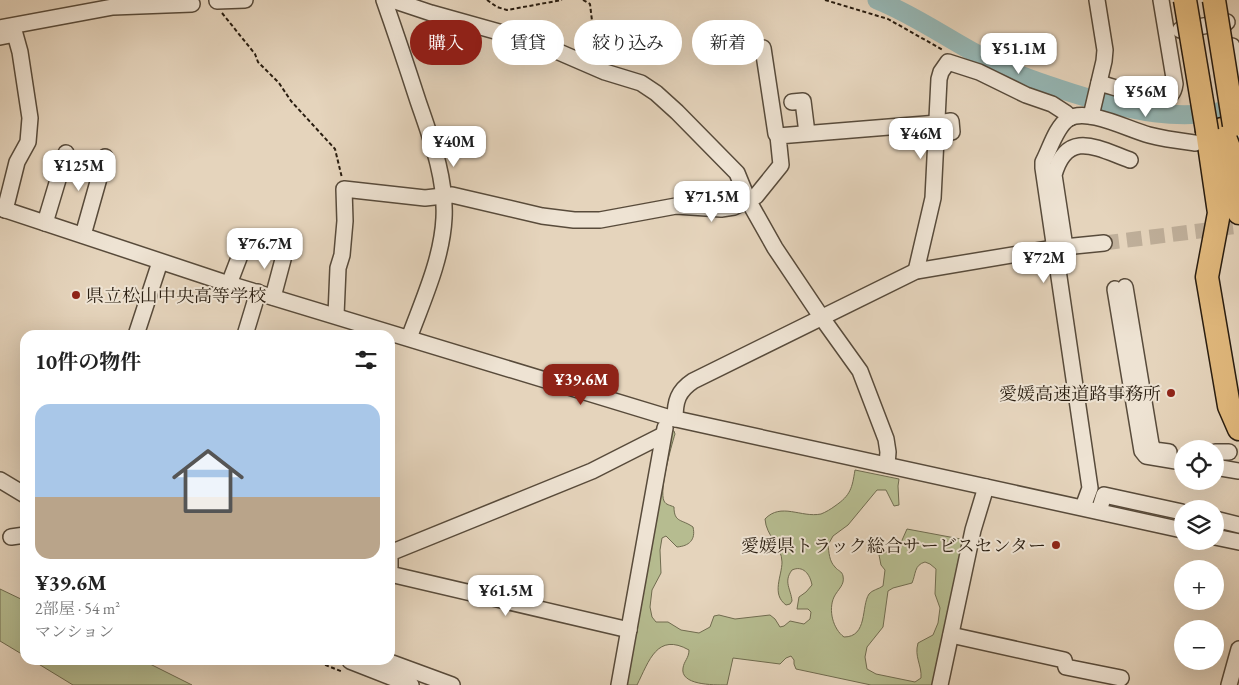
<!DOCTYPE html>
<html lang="ja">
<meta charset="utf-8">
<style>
body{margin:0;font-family:"EB Garamond","Noto Serif JP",serif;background:#f2f2f2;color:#222;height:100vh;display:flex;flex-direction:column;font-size:19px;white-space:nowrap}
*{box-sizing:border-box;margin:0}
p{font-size:16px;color:#767676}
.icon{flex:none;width:28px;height:28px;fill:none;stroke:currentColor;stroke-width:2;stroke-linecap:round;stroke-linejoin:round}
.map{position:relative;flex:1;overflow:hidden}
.drawer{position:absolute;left:20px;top:330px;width:375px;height:335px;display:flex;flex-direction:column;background:#fff;border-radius:15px;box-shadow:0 5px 20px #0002}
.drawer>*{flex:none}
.hud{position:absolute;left:410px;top:20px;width:475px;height:45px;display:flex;gap:10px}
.fabs{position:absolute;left:1174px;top:440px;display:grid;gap:10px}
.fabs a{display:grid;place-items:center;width:50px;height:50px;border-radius:50%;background:#fff;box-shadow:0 5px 20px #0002;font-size:25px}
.price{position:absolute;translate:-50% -42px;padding:0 11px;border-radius:10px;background:#fff;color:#222;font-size:16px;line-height:32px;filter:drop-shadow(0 1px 2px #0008)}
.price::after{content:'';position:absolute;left:50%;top:30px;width:15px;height:11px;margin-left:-8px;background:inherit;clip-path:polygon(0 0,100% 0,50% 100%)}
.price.active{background:#8f2418;color:#fff}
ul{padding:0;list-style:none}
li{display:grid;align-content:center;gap:10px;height:265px;padding:0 15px}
li span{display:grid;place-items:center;height:155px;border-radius:15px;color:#555}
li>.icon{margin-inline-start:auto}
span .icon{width:90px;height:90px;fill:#fffc;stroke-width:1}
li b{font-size:21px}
h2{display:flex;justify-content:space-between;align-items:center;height:60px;padding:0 15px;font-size:21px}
.pill{padding:0 18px;border-radius:22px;background:#fff;box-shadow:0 5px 20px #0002;font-size:18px;line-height:45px}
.pill.active{background:#8f2418;color:#fff}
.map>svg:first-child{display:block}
</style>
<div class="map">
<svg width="1239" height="685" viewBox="0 0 1239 685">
<rect width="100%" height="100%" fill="#e5d4bc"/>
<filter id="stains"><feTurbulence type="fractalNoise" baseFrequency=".004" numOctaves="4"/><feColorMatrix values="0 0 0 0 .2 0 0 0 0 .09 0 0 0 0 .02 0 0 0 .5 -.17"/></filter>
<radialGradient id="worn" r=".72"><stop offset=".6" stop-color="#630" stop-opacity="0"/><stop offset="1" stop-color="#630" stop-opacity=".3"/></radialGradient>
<!-- green -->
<g fill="#b6bc90" stroke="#706c50" fill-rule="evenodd">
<path d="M672,430l2,1 1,3c-4,13 -16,56 -11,67 2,4 6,4 10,6 0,16 8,12 19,20 3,13 -4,19 -16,20l-11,-11 -4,2 -2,12 1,23 -9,17 -2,17 2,10 4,5h12l13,8 18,3 11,-6 4,-11 5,-1 16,4 35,-4 5,4 5,8 4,-1 6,-5 14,3 6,-5 1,-7 -3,-3h-11l2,-12 7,-5 6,-7c-2,-11 -9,-20 -20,-15 -9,12 -1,19 0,31l-2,3 -4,1c-15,-11 -4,-29 -4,-43 0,-16 -16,-26 -17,-43 16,-17 36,-1 56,-5 5,-2 10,-5 14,-8 16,-11 17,-18 20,-36l44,9 -1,7 1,19 -5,1 -8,-16h-9l-29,35 -15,11 -5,9c1,7 1,16 7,22 3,4 7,4 8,9 2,9 -5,13 -9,21 -6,13 -1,32 10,40 24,0 17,-31 25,-43 3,-4 10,-5 14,-8l2,-16 -4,-5 -2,-10 20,-8 8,-18 59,11 -32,145h-63l-75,-16 -2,-5v-4l-3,-4 -5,2 -6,6 -47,-6 -6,27c-15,0 -47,0 -44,-17 1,-7 6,-10 6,-18 -32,-18 -40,11 -52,35h-14zM925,562l5,2 6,5 -1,25 5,14 -2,15 -5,12 -15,8c-4,14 4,22 3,35l-6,4 -39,-8 -9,-5 -2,-12 2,-10 16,-20 5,-36 5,-3 19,-5c4,-9 2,-18 13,-21z"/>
<polygon points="0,589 25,601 25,656 0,641"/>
<polygon points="32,660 142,660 192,685 73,685"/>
</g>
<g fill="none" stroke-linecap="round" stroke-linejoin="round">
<!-- river -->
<path stroke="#96b7b5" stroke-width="19" d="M877,0c40,16 75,42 113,61 26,14 54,23 82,32 54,17 111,31 167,14"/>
<!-- minor-tunnel -->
<polyline stroke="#bfaf9a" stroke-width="15" stroke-dasharray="15 8" stroke-linecap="butt" points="1104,243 1239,226"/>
<defs>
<g id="minor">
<polyline points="217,0 217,1 245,0"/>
<path d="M384,0c12,34 23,67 34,101 13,38 28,76 26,117 -2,41 -21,82 -35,120"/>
<polyline points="392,0 431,13 538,43 605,72 641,83 656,93 677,112 737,173 748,200 775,248 822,318 860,371 886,439 888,452 887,465"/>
<polyline points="0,28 113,7 192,4"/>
<polyline points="1180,30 1227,22"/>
<polyline points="0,37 15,34 20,52 30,118 28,142 17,162 5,210"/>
<polyline points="1232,46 1239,82"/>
<polyline points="763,48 776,134 778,136"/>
<path d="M1099,83c16,4 48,16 64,15 8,-1 11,-6 12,-14l-14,-84"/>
<polyline points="792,102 803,101 807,133"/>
<polyline points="1091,116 1104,61 1105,50 1097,0"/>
<polyline points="0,208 229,284 667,417 1182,530"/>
<polyline points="45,223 66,153"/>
<polyline points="83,235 105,157"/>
<path d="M1065,247l-11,-72c13,-46 43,-27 76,-15"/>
<polyline points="916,271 933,198 939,79 941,72 948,62 979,72 1026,95 1052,104 1066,113 1070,118"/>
<polyline points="229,284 247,237"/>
<polyline points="1125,287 1151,444 1154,450 1169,452"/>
<polyline points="1115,289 1142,451 1146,456 1182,462"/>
<polyline points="273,297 285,252"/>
<polyline points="336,315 338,268 342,255 345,221 344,189 425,198 452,195 542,216 574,220 600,220 676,206 721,209 734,207 756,196 781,165 778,136 938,123 951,121 952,132"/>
<polyline points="136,335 160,262"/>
<polyline points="245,335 258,292"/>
<path d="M675,419c0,-18 3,-28 18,-38l223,-110 138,-23 50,-5"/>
<polyline points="1215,452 1229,452"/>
<polyline points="1215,467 1239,471"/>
<polyline points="0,480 25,495"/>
<path d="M1083,507l7,-19 -47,-320v-6c7,-13 13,-35 25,-43 19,-12 61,11 81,16 15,4 31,6 46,8"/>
<polyline points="1099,511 1104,495 1182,512"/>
<polyline points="1215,519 1239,525"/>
<polyline points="11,537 25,535"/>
<polyline points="1215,537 1239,542"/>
<polyline points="390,567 390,553 592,471 663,435"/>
<polyline points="390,574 629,630"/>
<polyline points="951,635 1064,660 1066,667 1121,678"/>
<polyline points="384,660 452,685"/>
<polyline points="350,661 411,685"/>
<polyline points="619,685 665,428"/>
<polyline points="940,685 973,530 986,487"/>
<polyline points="1229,685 1239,649"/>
</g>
<g id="highway">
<polyline points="1222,129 1231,153 1239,213"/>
<polyline points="1207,131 1219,213 1207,277 1229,406 1239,429"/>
</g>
</defs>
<!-- minor casing -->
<use href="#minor" stroke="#584b3b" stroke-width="18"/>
<!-- highway casing -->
<use href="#highway" stroke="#291d10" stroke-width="25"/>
<!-- path -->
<g stroke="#291d10" stroke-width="2" stroke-dasharray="4 2.5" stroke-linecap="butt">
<polyline points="487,0 497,7 507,10 562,0"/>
<polyline points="583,0 590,4 596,54"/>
<polyline points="825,0 888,19 943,50"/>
<polyline points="222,13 255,54 258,62 279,83 291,101 335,149 342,178"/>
<polyline points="313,660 343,672"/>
</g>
<!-- minor -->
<use href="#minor" stroke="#eee3d3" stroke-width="15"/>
<!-- highway -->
<use href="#highway" stroke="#e2ba7e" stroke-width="22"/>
<defs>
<g id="highway-bridge">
<polyline points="1185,0 1207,131"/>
<polyline points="1214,0 1234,125"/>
</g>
</defs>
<!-- highway-bridge casing -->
<use href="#highway-bridge" stroke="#291d10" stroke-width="25" stroke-linecap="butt"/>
<!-- highway-bridge -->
<use href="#highway-bridge" stroke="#e2ba7e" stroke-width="22"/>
</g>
<!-- markers -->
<g fill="#8f2418" stroke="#eee3d3" stroke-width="2">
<circle cx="76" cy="295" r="5"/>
<circle cx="1171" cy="393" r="5"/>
<circle cx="1056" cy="545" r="5"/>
</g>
<g text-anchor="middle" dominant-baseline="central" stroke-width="4" stroke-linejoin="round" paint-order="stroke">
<!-- poi labels -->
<g font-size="18" fill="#291d10" stroke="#eee3d3" text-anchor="end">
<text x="86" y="295" text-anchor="start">県立松山中央高等学校</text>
<text x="1161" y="393">愛媛高速道路事務所</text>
<text x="1046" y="545">愛媛県トラック総合サービスセンター</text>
</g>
</g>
<rect width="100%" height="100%" filter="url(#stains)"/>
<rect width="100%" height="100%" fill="url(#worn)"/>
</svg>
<div class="fabs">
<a><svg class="icon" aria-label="locate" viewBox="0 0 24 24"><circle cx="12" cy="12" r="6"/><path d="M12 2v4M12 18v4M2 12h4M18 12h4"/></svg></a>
<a><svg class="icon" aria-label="layers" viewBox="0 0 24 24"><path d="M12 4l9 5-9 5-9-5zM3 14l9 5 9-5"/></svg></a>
<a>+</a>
<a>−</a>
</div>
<b class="price" style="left:1019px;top:75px">¥51.1M</b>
<b class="price" style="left:1146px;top:118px">¥56M</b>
<b class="price" style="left:921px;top:160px">¥46M</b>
<b class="price" style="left:454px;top:168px">¥40M</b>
<b class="price" style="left:79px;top:192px">¥125M</b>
<b class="price" style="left:712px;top:223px">¥71.5M</b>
<b class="price" style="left:265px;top:270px">¥76.7M</b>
<b class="price" style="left:1044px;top:284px">¥72M</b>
<b class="price active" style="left:581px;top:406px">¥39.6M</b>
<b class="price" style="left:506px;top:617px">¥61.5M</b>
<div class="hud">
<a class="pill active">購入</a>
<a class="pill">賃貸</a>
<a class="pill">絞り込み</a>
<a class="pill">新着</a>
</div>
<section class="drawer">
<h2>10件の物件<svg class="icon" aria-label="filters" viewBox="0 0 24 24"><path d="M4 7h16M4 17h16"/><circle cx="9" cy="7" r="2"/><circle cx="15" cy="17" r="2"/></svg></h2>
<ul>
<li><span style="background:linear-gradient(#a9c7e8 60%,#b9a48a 0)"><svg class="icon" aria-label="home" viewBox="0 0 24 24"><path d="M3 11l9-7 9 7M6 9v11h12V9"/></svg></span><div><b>¥39.6M</b><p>2部屋 · 54 m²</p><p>マンション</p></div></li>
</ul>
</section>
</div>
